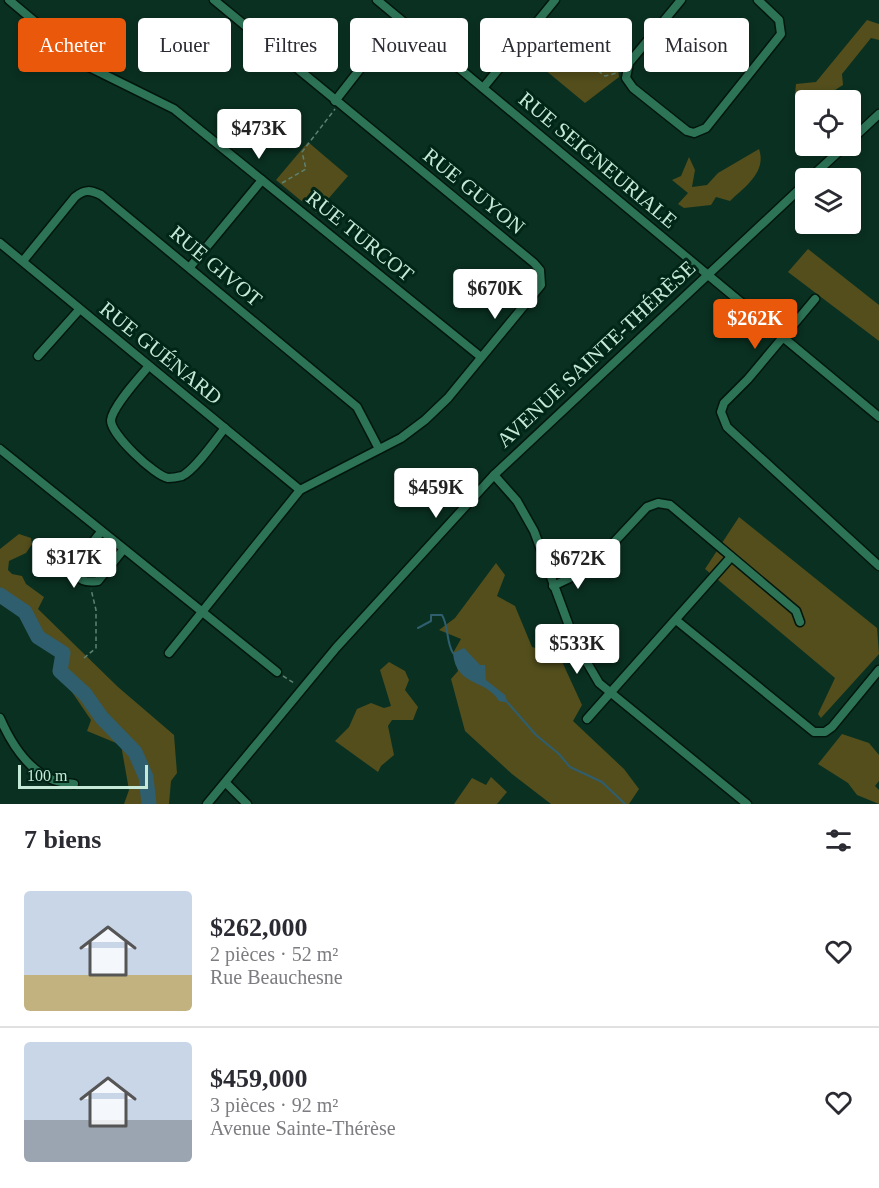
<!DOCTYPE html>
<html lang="fr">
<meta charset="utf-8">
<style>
body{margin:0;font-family:"Times New Roman",serif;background:#f2f2f3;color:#2b2b33;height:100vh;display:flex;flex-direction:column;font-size:22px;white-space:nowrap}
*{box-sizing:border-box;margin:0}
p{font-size:20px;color:#7c7c81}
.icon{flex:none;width:33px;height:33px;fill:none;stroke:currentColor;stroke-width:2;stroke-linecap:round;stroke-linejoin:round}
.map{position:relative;height:804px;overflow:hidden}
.panel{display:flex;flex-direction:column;background:#fff;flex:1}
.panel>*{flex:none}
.guide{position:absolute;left:18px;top:18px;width:843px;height:54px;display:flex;gap:12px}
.fabs{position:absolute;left:795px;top:90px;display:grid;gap:12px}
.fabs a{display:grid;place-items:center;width:66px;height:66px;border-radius:6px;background:#fff;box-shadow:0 3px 9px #0003;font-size:30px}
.scale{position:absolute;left:18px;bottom:15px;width:130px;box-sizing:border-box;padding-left:6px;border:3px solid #c6e8d6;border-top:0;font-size:16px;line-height:21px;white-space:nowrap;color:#c6e8d6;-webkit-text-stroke:4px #002618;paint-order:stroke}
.price{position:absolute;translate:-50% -51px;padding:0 14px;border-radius:6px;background:#fff;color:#222;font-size:20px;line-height:39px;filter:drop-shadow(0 2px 3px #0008)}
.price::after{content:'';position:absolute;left:50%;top:36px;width:18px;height:14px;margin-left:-9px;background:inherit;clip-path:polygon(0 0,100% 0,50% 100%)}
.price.current{background:#ea580c;color:#fff}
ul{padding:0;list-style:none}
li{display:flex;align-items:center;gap:18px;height:150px;padding:0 24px}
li+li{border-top:2px solid #e1e1e2}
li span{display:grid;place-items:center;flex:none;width:168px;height:120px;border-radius:6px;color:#555}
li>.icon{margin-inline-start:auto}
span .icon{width:72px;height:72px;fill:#fffc;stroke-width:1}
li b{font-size:26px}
h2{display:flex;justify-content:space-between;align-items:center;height:72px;padding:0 24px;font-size:26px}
.chip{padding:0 21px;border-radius:6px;background:#fff;box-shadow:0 3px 9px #0003;font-size:21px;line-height:54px}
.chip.current{background:#ea580c;color:#fff}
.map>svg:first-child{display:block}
</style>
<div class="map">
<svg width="879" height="804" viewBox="0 0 879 804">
<rect width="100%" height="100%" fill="#0a3021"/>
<!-- green -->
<g fill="#534e1c">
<polygon points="546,19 608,70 618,69 619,77 585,103 521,50"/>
<polygon points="867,20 879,24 879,40 871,38 842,74 843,85 819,100 795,94 796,84 816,82"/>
<polygon points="308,142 348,176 316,213 276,180"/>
<path d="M759,149c8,23 -14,38 -29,52l-14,-4 -5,8 -27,3 -6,-4 10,-11 -16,-13 9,-4 8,-19 6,13 -3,17 15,-2 11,-12z"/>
<polygon points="808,249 879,305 879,341 788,272"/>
<polygon points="739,517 877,628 879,654 821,718 818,714 835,678 705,569"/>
<polygon points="101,532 123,550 98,581 82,579 78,563"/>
<polygon points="19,534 31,538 32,544 26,553 9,561 8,570 12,574 22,576 26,584 44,597 38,609 118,687 174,735 177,773 171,781 169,804 124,804 129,790 121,745 87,731 91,720 59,673 56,651 34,640 17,612 0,599 0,549"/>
<polygon points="496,563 505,575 497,596 515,606 532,647 559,655 582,705 573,721 624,769 639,789 629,804 551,804 512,774 465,731 451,679 458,671 453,653 461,639 439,630 455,618"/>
<polygon points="389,662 405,671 409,680 405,690 418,707 413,720 392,720 388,726 394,755 381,766 378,772 335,741 349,727 357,709 371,703 384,708 391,706 380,670"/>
<polygon points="842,734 869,743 879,755 879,781 875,786 879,790 879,804 857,795 848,783 818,764"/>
<polygon points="491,777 507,792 497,804 454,804 472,778 486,785"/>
</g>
<!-- water -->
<path fill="#2f5e6f" d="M464,648l16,17h5l1,15 19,15 3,8 -9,-2c-14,-23 -43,-14 -46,-48z"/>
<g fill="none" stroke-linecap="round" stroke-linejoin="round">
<!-- stream -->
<g stroke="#2f5e6f" stroke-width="2">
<path d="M418,628l13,-7v-6h11c7,12 4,27 11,38"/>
<polyline points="508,703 536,735 559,754 570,767 602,782 625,804"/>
</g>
<!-- river -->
<polyline stroke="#2f5e6f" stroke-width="15" points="0,595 25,612 38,637 63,653 60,671 85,694 102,718 135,752 146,777 149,804"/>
<defs>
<g id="minor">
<polyline points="9,0 89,67 174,109 481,357"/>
<polyline points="377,0 879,417"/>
<polyline points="681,0 629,63 626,78 633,88 687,131 694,133 706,128 781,34 779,20 758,0"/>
<polyline points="483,88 555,0"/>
<polyline points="335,101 399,19"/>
<polyline points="850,141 879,114"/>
<polyline points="810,178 845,146"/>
<polyline points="0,243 300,490"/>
<path d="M23,261l52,-64c10,-8 15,-7 26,-2l256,212 22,42"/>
<polyline points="190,267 262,180"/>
<polyline points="815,299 748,379 724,403 721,412 727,427 879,566"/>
<polyline points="38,356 79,310"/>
<path d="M148,367c-10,12 -35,39 -37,53 -1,14 44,56 57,58 4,0 10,-1 14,-2 14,-7 33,-36 43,-48"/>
<polyline points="0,449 277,672"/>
<polyline points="494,475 517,501 534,531 575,642 599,683 747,804"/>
<path d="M101,532c-9,11 -46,55 -3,49l25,-31"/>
<polyline points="553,586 589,569 647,507 658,503 670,505 796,611 800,622"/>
<polyline points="676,620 814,732 825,732 832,727 879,670"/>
<polyline points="169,653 300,490 401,438 425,420 448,398 541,285 540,270 534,263 214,0"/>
<path d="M0,718c10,23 26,50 51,61 6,3 16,4 23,5"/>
<polyline points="587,719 731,557"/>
<polyline points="226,783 247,804"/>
<polyline points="207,804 336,648 494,475 806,183"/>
</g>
</defs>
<!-- minor casing -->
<use href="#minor" stroke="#02160d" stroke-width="11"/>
<!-- path -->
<g stroke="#5e8272" stroke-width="1.5" stroke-dasharray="4.5 3" stroke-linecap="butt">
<polyline points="543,30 562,43 566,58 572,65 594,68 605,76 617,73"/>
<polyline points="546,34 540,43 539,54 544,59 556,59"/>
<polyline points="282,183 306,169 302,152 335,109"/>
<polyline points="313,210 316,197"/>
<polyline points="84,658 96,648 96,610 91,589"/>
<polyline points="283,676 294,683"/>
</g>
<!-- minor -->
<use href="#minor" stroke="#2d7457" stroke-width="8"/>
</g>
<g text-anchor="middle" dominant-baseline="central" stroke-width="6" stroke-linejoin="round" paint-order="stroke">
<!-- street labels -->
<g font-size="21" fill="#c6e8d6" stroke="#002618">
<text transform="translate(598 160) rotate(40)">RUE SEIGNEURIALE</text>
<text transform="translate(474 191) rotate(39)">RUE GUYON</text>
<text transform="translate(360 236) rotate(39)">RUE TURCOT</text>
<text transform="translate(216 266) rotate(40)">RUE GIVOT</text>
<text transform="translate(161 353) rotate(39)">RUE GUÉNARD</text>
<text transform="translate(596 354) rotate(-43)">AVENUE SAINTE-THÉRÈSE</text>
</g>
</g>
</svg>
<div class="fabs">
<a><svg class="icon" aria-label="locate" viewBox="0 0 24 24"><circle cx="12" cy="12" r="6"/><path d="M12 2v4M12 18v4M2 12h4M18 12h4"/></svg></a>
<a><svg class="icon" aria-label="layers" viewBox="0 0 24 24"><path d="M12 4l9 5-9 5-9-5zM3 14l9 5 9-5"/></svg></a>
</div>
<div class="scale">100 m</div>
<b class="price" style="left:259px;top:160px">$473K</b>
<b class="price" style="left:495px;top:320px">$670K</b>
<b class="price current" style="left:755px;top:350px">$262K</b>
<b class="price" style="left:436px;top:519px">$459K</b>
<b class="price" style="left:74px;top:589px">$317K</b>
<b class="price" style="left:578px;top:590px">$672K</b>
<b class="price" style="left:577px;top:675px">$533K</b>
<div class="guide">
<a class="chip current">Acheter</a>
<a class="chip">Louer</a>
<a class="chip">Filtres</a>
<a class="chip">Nouveau</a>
<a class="chip">Appartement</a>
<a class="chip">Maison</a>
</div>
</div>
<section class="panel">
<h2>7 biens<svg class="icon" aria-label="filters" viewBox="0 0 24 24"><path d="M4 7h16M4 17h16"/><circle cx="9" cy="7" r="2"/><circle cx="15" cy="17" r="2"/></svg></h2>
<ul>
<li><span style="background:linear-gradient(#c9d6e8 70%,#c2b280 0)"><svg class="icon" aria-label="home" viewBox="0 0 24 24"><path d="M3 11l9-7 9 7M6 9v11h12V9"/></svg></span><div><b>$262,000</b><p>2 pièces · 52 m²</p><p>Rue Beauchesne</p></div><svg class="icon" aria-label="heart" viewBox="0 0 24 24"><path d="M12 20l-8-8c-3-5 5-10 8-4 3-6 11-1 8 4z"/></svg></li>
<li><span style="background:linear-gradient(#c9d6e8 65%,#9aa5b1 0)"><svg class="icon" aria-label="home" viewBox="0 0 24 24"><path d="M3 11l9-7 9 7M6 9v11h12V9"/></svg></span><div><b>$459,000</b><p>3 pièces · 92 m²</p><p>Avenue Sainte-Thérèse</p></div><svg class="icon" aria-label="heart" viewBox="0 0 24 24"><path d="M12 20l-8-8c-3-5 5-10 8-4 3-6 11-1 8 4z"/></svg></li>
</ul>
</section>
